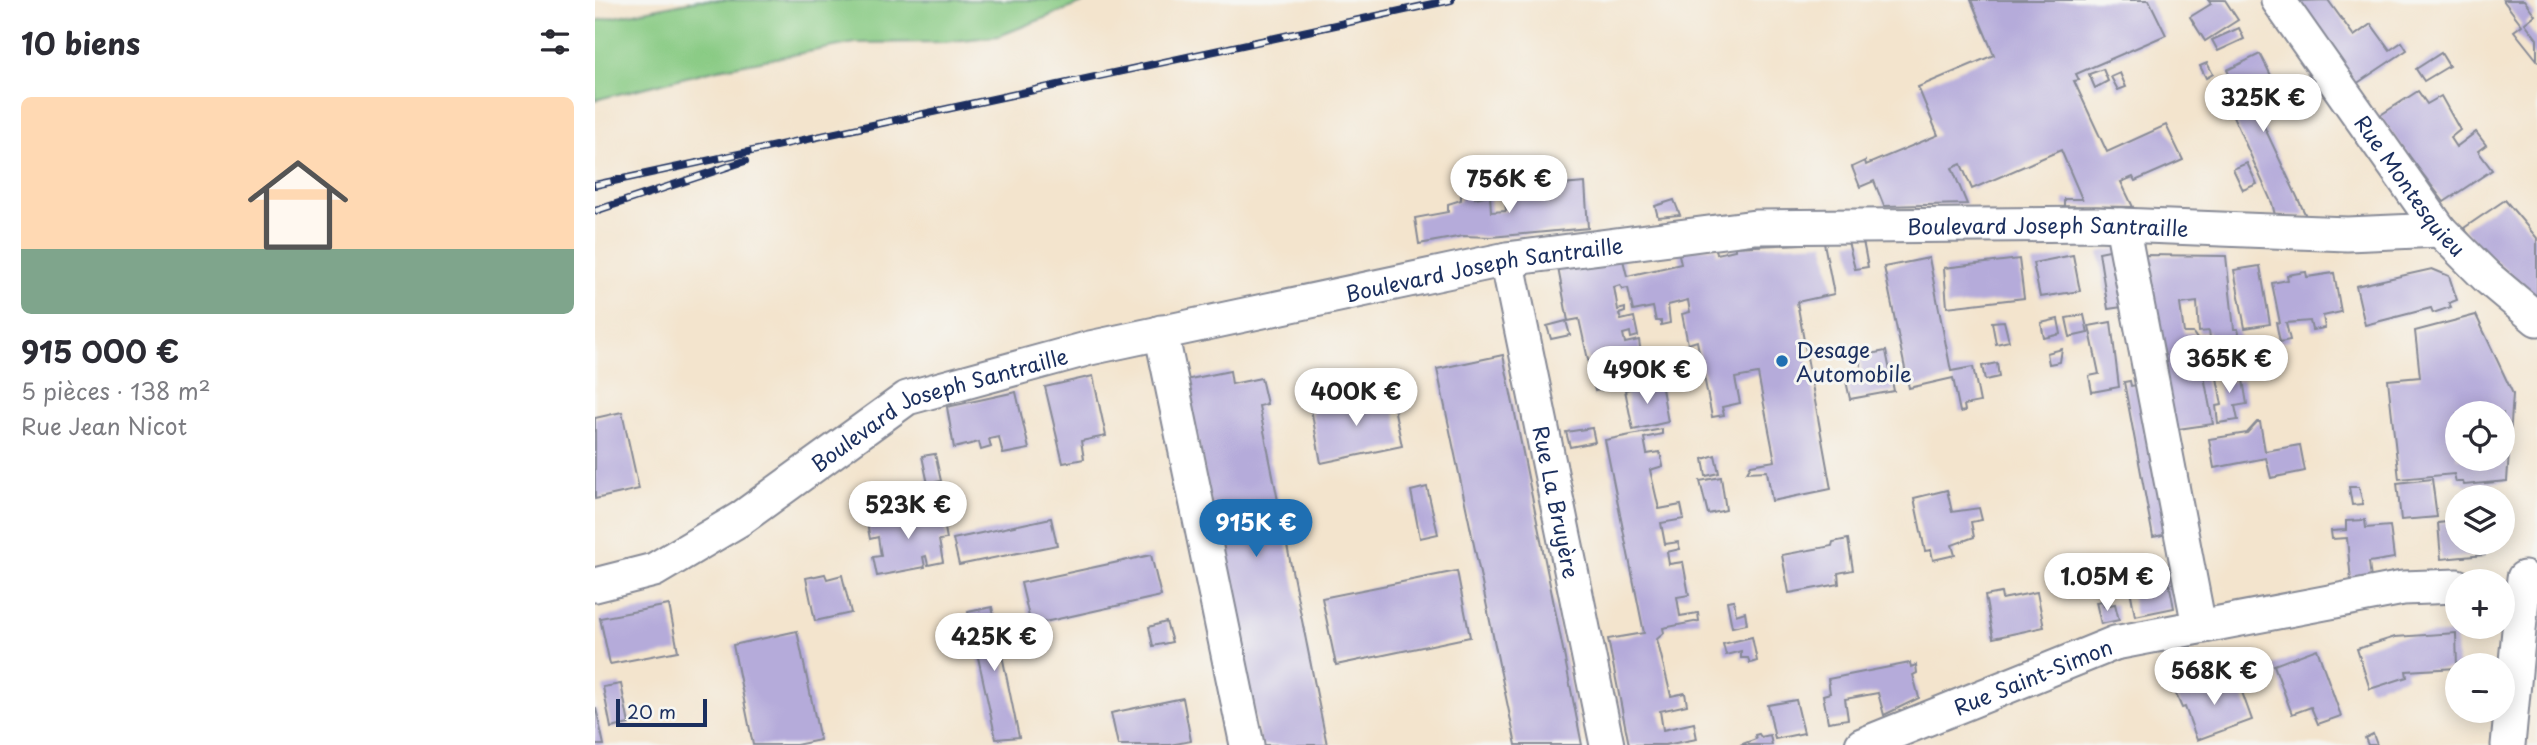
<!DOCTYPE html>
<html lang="fr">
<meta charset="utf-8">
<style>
body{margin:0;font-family:"Playpen Sans",sans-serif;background:#f2f2f3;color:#2b2b33;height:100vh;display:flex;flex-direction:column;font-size:26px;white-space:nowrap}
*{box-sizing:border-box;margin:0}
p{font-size:23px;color:#7c7c81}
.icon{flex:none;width:38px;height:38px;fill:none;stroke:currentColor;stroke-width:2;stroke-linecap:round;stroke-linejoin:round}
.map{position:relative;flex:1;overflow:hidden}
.side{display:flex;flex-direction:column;background:#fff;width:595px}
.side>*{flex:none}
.buttons{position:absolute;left:1850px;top:401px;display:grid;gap:14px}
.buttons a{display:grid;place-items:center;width:70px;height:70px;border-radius:50%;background:#fff;box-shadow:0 4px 18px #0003;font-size:35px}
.scale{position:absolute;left:21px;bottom:18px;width:91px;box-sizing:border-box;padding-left:7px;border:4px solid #1b2f5e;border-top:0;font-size:19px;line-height:24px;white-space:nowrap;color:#1b2f5e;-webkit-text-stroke:5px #f6f6f2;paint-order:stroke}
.price{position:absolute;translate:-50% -60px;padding:0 16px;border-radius:24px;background:#fff;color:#222;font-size:23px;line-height:46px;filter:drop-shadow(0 2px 4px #0008)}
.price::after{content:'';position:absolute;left:50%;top:42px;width:21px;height:16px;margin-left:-10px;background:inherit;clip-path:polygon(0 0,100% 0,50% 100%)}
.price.current{background:#1f6fb2;color:#fff}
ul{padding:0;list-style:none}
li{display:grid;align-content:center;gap:14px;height:371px;padding:0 21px}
li span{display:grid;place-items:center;height:217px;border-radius:10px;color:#555}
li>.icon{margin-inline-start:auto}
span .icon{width:126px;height:126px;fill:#fffc;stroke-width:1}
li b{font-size:30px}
h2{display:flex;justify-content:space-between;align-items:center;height:84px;padding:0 21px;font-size:30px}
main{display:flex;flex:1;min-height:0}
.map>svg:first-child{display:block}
</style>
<main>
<section class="side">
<h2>10 biens<svg class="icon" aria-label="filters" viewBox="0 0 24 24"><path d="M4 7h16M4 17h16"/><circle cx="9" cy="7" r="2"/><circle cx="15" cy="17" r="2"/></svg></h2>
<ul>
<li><span style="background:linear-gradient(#ffd9b3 70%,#7fa58c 0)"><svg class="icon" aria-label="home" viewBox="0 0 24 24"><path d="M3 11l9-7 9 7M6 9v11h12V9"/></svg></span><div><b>915 000 €</b><p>5 pièces · 138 m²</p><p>Rue Jean Nicot</p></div></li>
</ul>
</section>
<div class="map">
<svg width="1942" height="745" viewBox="0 0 1942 745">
<rect width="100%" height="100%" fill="#f6f6f2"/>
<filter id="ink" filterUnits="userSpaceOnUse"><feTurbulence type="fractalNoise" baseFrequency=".0143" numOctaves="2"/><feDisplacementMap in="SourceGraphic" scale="14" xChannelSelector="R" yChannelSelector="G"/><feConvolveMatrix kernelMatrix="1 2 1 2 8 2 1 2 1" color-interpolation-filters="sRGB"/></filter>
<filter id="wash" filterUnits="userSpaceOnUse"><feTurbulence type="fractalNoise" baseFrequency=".00686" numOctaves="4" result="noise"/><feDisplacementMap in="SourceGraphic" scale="28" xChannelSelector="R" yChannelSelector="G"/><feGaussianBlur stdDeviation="1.57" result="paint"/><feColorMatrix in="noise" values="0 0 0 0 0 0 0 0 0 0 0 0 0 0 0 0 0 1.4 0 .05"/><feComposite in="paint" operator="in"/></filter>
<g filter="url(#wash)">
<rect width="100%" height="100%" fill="#f3e4cd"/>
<!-- green -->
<polygon fill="#88ca83" stroke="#527c70" stroke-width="2" points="103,0 495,0 404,36 349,42 260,43 123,69 0,100 0,21"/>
<g id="blocks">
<!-- building -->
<g fill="#b5abda" fill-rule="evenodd">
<polygon points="1376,0 1554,0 1571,35 1481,74 1484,80 1479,81 1512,152 1571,125 1588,160 1540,181 1538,177 1526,182 1538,207 1469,206 1469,199 1487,199 1466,150 1377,189 1366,164 1357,168 1372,204 1289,206 1279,181 1265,187 1257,167 1270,161 1271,165 1343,135 1323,87 1399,55"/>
<polygon points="1613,0 1630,0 1643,20 1610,41 1595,17 1616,4"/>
<polygon points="1733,0 1759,36 1776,24 1795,50 1807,42 1812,50 1761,84 1702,1"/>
<polygon points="1908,0 1929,0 1940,15 1930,23 1942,39 1942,60 1919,31 1927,25"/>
<polygon points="1644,28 1649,39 1623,51 1617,40"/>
<polygon points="1846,53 1854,66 1829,81 1821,69"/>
<polygon points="1665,54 1685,93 1659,105 1711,216 1680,215 1677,203 1638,116 1651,109 1632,70"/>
<polygon points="1612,63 1618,74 1611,78 1605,66"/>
<polygon points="1508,69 1513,81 1500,88 1494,74"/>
<polygon points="1525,73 1531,87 1523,90 1516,77"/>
<polygon points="1823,91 1832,104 1846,96 1865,130 1855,138 1861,147 1881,132 1891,145 1883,151 1897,170 1849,202 1784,116"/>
<polygon points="1652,163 1662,184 1648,190 1638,169"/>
<polygon points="990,183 993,228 896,237 868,236 824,244 820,218 853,212 853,204 866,200 866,195 881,190 880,198 895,195 896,212 911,211 909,191 955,189 955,186"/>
<polygon points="1079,200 1085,215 1063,217 1060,206"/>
<polygon points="1910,200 1942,238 1942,297 1883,246 1869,228"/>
<polygon points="1268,241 1273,267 1260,269 1253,242"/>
<polygon points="1229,243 1239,294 1202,302 1236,489 1177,501 1172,471 1152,472 1156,465 1180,461 1163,374 1140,378 1145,403 1127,407 1129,415 1117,417 1102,341 1093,344 1087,314 1095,312 1093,300 1073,305 1075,323 1066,325 1066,321 1061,321 1058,307 1038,311 1033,288 1027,289 1025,285 1019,287 1023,310 1030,308 1030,312 1024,314 1026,320 1039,317 1043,336 1036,338 1035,332 1028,334 1030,343 1044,340 1048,369 1036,373 1038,383 1000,391 984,319 973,321 963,268 1027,256 1032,276 1086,264 1083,250 1121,248 1122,254 1140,250 1140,247"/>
<polygon points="1524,248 1534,306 1513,309 1504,252"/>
<polygon points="1478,255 1485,291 1445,297 1438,263"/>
<polygon points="1548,255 1631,256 1639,329 1643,329 1646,343 1617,349 1614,331 1604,332 1602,302 1585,304 1589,333 1598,333 1602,339 1618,424 1576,430"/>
<polygon points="1334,258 1356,371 1378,367 1385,402 1369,405 1370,411 1365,412 1358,378 1314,388 1289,267"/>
<polygon points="1424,259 1429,298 1352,307 1349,268"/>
<polygon points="1665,266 1675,324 1650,328 1639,270"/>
<polygon points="1837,269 1854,276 1862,300 1854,303 1856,307 1838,313 1836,308 1770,325 1761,286"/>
<polygon points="1711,272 1712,277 1739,273 1746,312 1728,316 1730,328 1717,330 1715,321 1691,323 1695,340 1685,342 1681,322 1685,323 1677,283 1693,280 1692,275"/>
<polygon points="1489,315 1493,333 1475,337 1471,318"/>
<path d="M1881,315l37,79 -6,87 -43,4 -1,-3h-7l-2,-8 -55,5 -11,-99 32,-3 -5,-46zM1862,413h46v45h-46z"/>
<polygon points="1463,319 1466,334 1449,338 1446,323"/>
<polygon points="971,321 975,335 956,339 952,326"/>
<polygon points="1409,321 1414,341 1401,344 1397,322"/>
<polygon points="1516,322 1524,387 1497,392 1494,376 1504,374 1494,326"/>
<polygon points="1467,349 1465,362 1454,364 1452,353"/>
<polygon points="1291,351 1299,391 1255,399 1251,381 1268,377 1264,356"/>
<polygon points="908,355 962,619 987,745 921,745 842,369"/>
<polygon points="1402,363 1404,377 1390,380 1387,366"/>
<polygon points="1076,364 1078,374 1044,381 1048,369"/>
<polygon points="1633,365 1635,382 1648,380 1652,404 1640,406 1643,420 1623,423 1621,406 1627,405 1620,367"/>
<polygon points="635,371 637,384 666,378 672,404 664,406 732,745 666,745 590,380"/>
<polygon points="498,376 511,436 486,441 489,459 468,463 450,387"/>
<polygon points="1535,381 1536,386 1550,384 1577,533 1558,537 1529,382"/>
<polygon points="1066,383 1073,422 1038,430 1030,390"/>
<polygon points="421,392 434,449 408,454 404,437 394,439 396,447 386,450 384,442 359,448 352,407"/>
<polygon points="796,393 807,446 726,463 716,409"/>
<polygon points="27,412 44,489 0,499 0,418"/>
<polygon points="1662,422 1665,422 1670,451 1705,445 1710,471 1676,478 1671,458 1619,468 1614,439 1652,433"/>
<polygon points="997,428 1000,442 975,447 971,432"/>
<polygon points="1067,429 1067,434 1049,438 1052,454 1065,452 1068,466 1055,470 1064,509 1086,505 1089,519 1066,523 1070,544 1083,542 1085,549 1072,552 1074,564 1088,562 1094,595 1082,597 1085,616 1103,613 1104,621 1068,628 1069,633 1062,639 1076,696 1090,693 1092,705 1065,711 1068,730 1099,723 1102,739 1070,745 1034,745 1013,639 1049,633 1010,440"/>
<polygon points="340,454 346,481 333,484 327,456"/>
<polygon points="1120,455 1124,473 1111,476 1108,459"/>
<polygon points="1126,477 1131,510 1113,514 1105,481"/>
<polygon points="1837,479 1842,517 1806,520 1802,483"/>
<polygon points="832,487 843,534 825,538 816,491"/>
<polygon points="1754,487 1764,487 1768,504 1757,505"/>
<polygon points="1352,490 1357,512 1384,508 1387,520 1376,522 1379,537 1357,545 1360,555 1338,560 1336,550 1330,551 1319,498"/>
<polygon points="346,507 352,539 344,540 348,562 333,565 331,556 328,557 330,567 282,576 278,557 286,556 283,537 275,539 272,523"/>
<polygon points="456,518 462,545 364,565 358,539"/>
<polygon points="1770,520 1771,528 1795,526 1799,558 1774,562 1776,579 1756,581 1752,538 1737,539 1736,531 1751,530 1751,521"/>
<polygon points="1862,521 1862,542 1889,542 1890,555 1846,559 1843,523"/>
<polygon points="1253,539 1258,570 1243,573 1244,584 1194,593 1187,555 1237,546 1238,542"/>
<polygon points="556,555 566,596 436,625 426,583"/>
<polygon points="862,571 875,637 741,665 727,598"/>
<polygon points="1572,572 1579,608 1540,616 1533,579"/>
<polygon points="230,574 232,579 247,575 256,613 220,621 211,578"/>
<polygon points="1442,592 1449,627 1398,638 1390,596 1406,593 1407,599"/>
<polygon points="1139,600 1141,615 1150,612 1152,624 1137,627 1132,601"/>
<polygon points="1507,601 1509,606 1520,604 1524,620 1506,624 1501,602"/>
<polygon points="74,605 83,651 15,664 5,618"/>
<polygon points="397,607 424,737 401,739 373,612"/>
<polygon points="571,622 577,642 558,646 554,627"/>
<polygon points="202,631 225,740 201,745 158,745 138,645"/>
<polygon points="1861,633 1862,668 1811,671 1812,677 1775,689 1762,649 1800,637"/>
<polygon points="1157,637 1162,661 1155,663 1153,658 1146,658 1146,651 1131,655 1128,644"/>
<polygon points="1722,649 1746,716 1723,724 1716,707 1697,714 1679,665"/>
<polygon points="1315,663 1316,667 1321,665 1322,673 1318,675 1324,698 1289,715 1283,693 1250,699 1253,719 1233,722 1228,695 1235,693 1233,679"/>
<polygon points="1621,676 1626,688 1643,681 1657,720 1602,740 1590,707 1587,708 1580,692"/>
<polygon points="26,684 34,724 16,728 8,687"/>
<polygon points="588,698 596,741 575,745 523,745 516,713"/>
<polygon points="1201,700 1209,733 1180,739 1173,705"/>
<polygon points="0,708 1,708 9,745 0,745"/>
<polygon points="1164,734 1166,737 1175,735 1177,745 1145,745 1161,739 1160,735"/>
<polygon points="1778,734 1782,745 1773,745 1770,738"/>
</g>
</g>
</g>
<g filter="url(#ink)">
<use href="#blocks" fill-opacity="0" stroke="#878a96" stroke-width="2"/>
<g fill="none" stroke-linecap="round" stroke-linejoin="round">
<defs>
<g id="street">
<path id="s1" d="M1683,0l162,230 48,48 49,41"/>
<polyline points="1527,225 1604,626"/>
<path id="s2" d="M912,259l100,486"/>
<polyline points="566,332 652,745"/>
<path id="s3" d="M0,585l59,-15 86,-51 167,-121 183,-50 417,-89 248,-32 340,-3 252,10 93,-4"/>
<path id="s4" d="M1267,745l253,-102 288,-55 54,-2"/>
<polyline points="1913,745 1929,578"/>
</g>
</defs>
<!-- street casing -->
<use href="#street" stroke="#878a96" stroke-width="37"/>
<!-- street -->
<use href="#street" stroke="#fff" stroke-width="33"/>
<defs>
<g id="rail">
<polyline points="0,185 856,0"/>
<polyline points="0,211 150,161"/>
</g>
</defs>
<!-- rail casing -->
<use href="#rail" stroke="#1b2f5e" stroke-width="8"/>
<!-- rail -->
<use href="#rail" stroke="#f6f6f2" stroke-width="5" stroke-dasharray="16" stroke-linecap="butt"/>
</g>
</g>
<!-- markers -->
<circle fill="#1f6fb2" stroke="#f6f6f2" stroke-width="2.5" cx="1187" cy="361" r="7"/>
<g text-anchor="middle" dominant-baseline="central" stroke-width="6" stroke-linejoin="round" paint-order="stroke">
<!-- street labels -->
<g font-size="21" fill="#1b2f5e" stroke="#f6f6f2">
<text stroke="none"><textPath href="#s1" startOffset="228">Rue Montesquieu</textPath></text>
<text stroke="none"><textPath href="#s3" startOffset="1526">Boulevard Joseph Santraille</textPath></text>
<text stroke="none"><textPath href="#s3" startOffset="959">Boulevard Joseph Santraille</textPath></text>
<text stroke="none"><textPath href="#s3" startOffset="392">Boulevard Joseph Santraille</textPath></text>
<text stroke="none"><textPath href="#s2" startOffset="248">Rue La Bruyère</textPath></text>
<text stroke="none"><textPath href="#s4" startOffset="184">Rue Saint-Simon</textPath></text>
</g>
<!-- poi labels -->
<g font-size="21" fill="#1b2f5e" stroke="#f6f6f2" text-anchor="start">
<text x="1201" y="349">Desage<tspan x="1201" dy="24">Automobile</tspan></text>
</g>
</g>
</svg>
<div class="buttons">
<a><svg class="icon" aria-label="locate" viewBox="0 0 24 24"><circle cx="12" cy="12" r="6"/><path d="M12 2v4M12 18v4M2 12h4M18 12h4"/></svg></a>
<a><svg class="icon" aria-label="layers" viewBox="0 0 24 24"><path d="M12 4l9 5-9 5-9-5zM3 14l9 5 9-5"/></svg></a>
<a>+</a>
<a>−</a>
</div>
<div class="scale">20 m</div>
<b class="price" style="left:1668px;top:134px">325K €</b>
<b class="price" style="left:914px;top:215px">756K €</b>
<b class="price" style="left:1634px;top:395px">365K €</b>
<b class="price" style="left:1052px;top:406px">490K €</b>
<b class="price" style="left:761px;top:428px">400K €</b>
<b class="price" style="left:313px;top:541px">523K €</b>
<b class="price current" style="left:661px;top:559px">915K €</b>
<b class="price" style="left:1512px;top:613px">1.05M €</b>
<b class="price" style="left:399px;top:673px">425K €</b>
<b class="price" style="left:1619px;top:707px">568K €</b>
</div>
</main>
